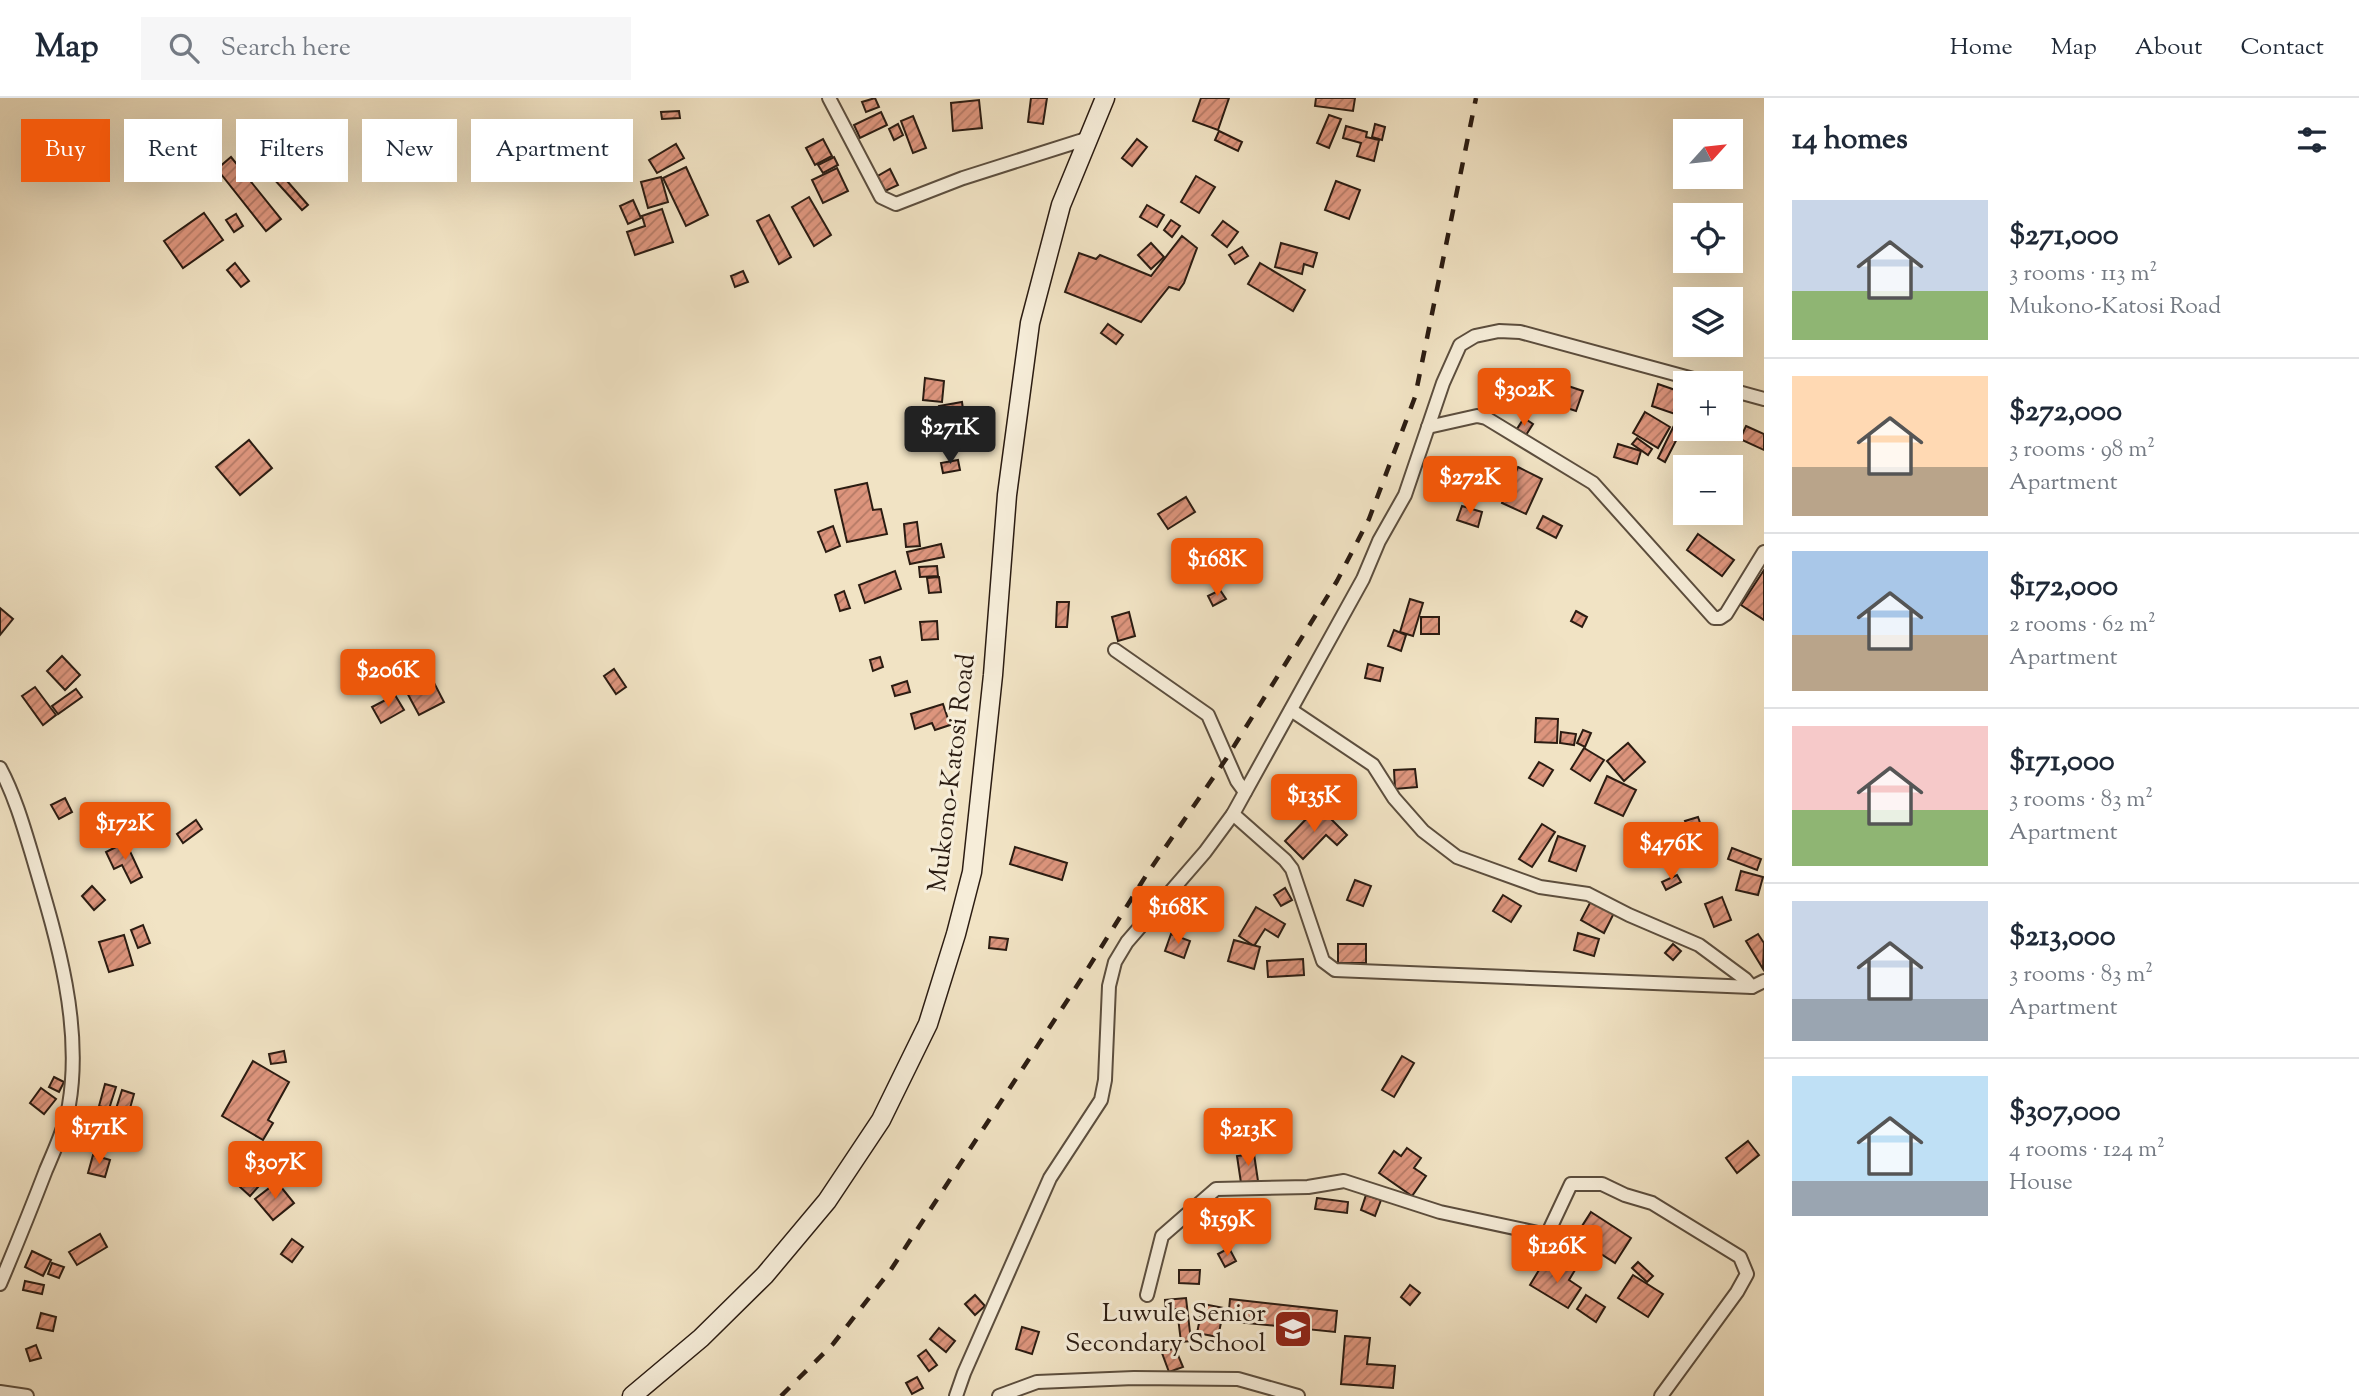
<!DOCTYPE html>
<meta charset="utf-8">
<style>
body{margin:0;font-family:"Sorts Mill Goudy",serif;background:#f6f6f7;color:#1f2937;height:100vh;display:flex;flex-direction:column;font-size:26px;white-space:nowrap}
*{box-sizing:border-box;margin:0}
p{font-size:23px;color:#747a83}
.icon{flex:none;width:38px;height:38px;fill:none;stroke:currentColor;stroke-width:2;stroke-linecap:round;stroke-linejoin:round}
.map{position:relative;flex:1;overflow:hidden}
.side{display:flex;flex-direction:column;background:#fff;width:595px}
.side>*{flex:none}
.guide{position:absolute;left:21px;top:21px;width:665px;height:63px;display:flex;gap:14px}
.needle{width:46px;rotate:63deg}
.controls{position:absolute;left:1673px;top:21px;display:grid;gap:14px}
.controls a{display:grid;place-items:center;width:70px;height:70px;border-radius:0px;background:#fff;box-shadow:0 7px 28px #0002;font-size:35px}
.price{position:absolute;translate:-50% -60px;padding:0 16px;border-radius:7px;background:#ea580c;color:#fff;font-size:23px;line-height:46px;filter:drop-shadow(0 2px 4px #0008)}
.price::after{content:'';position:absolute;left:50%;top:42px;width:21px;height:16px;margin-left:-10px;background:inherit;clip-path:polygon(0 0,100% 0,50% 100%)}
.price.on{background:#222;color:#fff}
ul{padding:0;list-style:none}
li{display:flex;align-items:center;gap:21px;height:175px;padding:0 28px}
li+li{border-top:2px solid #e0e1e3}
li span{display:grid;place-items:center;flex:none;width:196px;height:140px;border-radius:0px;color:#555}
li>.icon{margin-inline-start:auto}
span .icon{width:84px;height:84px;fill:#fffc;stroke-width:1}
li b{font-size:30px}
h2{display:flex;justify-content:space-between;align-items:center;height:84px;padding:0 28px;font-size:30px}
.tag{padding:0 24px;border-radius:0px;background:#fff;box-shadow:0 7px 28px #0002;font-size:24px;line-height:63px}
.tag.on{background:#ea580c;color:#fff}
header{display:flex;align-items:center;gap:42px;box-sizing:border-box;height:98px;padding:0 35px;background:#fff;border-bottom:2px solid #e0e1e3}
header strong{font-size:33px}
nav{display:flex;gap:38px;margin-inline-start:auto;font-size:24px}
.search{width:490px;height:63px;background:#f6f6f7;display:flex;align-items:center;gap:18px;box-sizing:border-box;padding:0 24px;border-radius:0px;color:#747a83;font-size:26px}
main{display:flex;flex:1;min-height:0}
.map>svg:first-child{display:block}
</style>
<header>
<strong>Map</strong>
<div class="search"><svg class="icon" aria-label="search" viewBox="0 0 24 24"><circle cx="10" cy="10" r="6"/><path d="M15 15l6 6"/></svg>Search here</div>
<nav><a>Home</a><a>Map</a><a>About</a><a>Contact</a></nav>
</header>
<main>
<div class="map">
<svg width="1764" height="1298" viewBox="0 0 1764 1298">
<defs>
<pattern id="building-hatch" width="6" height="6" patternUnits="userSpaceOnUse" patternTransform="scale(1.75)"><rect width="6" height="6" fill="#dd957d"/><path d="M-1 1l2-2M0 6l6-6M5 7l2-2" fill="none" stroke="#b37965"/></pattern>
</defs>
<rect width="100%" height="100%" fill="#f1e3c4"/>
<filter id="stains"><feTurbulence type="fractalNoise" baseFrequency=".00286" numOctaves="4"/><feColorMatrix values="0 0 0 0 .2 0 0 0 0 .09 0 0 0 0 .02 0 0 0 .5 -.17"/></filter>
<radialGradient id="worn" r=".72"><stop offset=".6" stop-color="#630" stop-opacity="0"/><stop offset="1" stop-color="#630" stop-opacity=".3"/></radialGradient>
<!-- building -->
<g fill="url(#building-hatch)" stroke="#2b1c12" stroke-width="2">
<polygon points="875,0 879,9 866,14 862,4"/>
<polygon points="1031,0 1047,0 1043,26 1028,24"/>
<polygon points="1201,0 1229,0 1218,32 1193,23"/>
<polygon points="1316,0 1355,0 1353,13 1315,8"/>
<polygon points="979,2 982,30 953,33 951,5"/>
<polygon points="679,13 680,20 662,21 661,14"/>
<polygon points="881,14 887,27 860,40 854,27"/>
<polygon points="1329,17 1341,21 1329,50 1317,45"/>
<polygon points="913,18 926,50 913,55 901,23"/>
<polygon points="898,26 903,37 894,42 889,31"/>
<polygon points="1375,26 1385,29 1382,42 1372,39"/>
<polygon points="1346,28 1367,34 1366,39 1379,42 1374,63 1357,58 1361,45 1343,40"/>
<polygon points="1219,33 1242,44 1238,53 1215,42"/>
<polygon points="823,41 832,58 815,67 806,50"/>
<polygon points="1137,41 1147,49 1132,68 1122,60"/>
<polygon points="676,46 684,60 657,75 649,62"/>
<polygon points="260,52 308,107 302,112 253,58"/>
<polygon points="231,59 281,121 266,133 217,71"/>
<polygon points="834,59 838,67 823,75 818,67"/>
<polygon points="686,69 708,117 686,128 663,80"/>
<polygon points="837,70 848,93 823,105 812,82"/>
<polygon points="890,71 898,87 883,94 876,79"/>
<polygon points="1196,78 1215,89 1199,115 1181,104"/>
<polygon points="661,79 668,104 648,110 641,84"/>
<polygon points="1336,83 1360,92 1349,121 1325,112"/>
<polygon points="809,99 831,137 814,148 792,109"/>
<polygon points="633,102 641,120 628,126 620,108"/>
<polygon points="1147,107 1164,117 1157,129 1140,119"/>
<polygon points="662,111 673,144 635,157 627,134 645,128 642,118"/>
<polygon points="204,115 223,142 183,170 164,143"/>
<polygon points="236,116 243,128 234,134 226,122"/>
<polygon points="769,117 791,159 779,166 757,123"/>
<polygon points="1171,122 1180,128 1172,139 1164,132"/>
<polygon points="1223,123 1238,134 1227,149 1212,137"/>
<polygon points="1182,138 1197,150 1184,185 1179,192 1169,189 1141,224 1065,194 1079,155 1096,161 1100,157 1151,178"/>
<polygon points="1151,145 1164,159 1151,171 1138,157"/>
<polygon points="1281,145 1317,155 1313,169 1304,166 1302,176 1275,169"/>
<polygon points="1242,149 1248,158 1235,166 1229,157"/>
<polygon points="235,165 249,183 241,189 227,172"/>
<polygon points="1260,165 1305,192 1293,213 1248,186"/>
<polygon points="743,173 748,184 735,189 731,178"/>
<polygon points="1108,226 1123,237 1116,246 1101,235"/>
<polygon points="925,280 944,283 942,304 923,302"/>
<polygon points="1658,286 1681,294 1675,316 1652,308"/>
<polygon points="1568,288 1583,293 1576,313 1561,308"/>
<polygon points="962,304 964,319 942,322 939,308"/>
<polygon points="1685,305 1685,325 1665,364 1658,360"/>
<polygon points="1645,314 1670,329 1658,350 1633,335"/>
<polygon points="1524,320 1533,326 1524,340 1515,334"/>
<polygon points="1746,328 1764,336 1764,352 1740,341"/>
<polygon points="1637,340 1652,351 1648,357 1632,346"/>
<polygon points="249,342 272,370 240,397 216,369"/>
<polygon points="1618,346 1641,353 1637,366 1614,359"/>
<polygon points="958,362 960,372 943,375 941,365"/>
<polygon points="1518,369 1542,381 1526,416 1502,405"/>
<polygon points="867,385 873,412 881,411 887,436 847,444 835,392"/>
<polygon points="1186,399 1195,414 1168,431 1158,416"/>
<polygon points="1462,408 1482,414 1478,429 1457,422"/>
<polygon points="1543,418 1562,428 1556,440 1537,430"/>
<polygon points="917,424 920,448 906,449 904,426"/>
<polygon points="833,428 840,448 826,454 818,434"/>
<polygon points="1698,436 1734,462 1722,478 1687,452"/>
<polygon points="941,446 944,459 910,466 907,454"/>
<polygon points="937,468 938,478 920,479 919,469"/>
<polygon points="1764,472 1764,522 1741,507"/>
<polygon points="895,473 901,491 865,505 859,487"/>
<polygon points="939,479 941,494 929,495 927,480"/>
<polygon points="1220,492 1226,501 1213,508 1208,498"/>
<polygon points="844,493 850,510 840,513 835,497"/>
<polygon points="1410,501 1423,505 1413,538 1400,534"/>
<polygon points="1057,504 1069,504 1067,529 1056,529"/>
<polygon points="0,510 13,521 0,537"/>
<polygon points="1576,513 1587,519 1582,529 1571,523"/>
<polygon points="1129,514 1135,538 1118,543 1112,519"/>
<rect x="1421" y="519" width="18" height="17"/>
<polygon points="937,523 938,541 922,542 920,524"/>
<polygon points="1394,532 1406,537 1401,553 1388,548"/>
<polygon points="62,558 80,577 65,592 47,573"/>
<polygon points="880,559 883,569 873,573 870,562"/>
<polygon points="412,565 420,580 429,575 444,604 419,617 404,589 409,586 401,571"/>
<polygon points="1368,566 1383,570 1380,583 1365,580"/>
<polygon points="614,571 626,589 616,596 604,578"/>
<polygon points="907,583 910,594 895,598 892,588"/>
<polygon points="35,589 56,617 43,627 22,598"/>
<polygon points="76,591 82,599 58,616 52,608"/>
<polygon points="395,597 404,612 381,625 372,609"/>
<polygon points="943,606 950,627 935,632 932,625 915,631 911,616"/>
<polygon points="1536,620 1558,621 1557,645 1535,644"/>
<polygon points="1583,632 1591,635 1585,649 1577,645"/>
<polygon points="1561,634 1576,636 1574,647 1560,645"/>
<polygon points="1628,645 1645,664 1624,683 1607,663"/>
<polygon points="1584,650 1604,662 1590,683 1571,671"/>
<polygon points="1539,664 1553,672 1543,688 1529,680"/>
<polygon points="1415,671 1417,689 1395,691 1394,672"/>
<polygon points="1607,678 1636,692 1623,718 1595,705"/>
<polygon points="65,700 72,714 59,721 51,707"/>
<polygon points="1323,713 1347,737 1337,747 1326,737 1303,761 1285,743 1309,718 1314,723"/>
<polygon points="1698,719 1705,739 1693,743 1685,723"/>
<polygon points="196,722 202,731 183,745 177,736"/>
<polygon points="1542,726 1555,734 1532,769 1519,761"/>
<polygon points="1558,738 1585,748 1576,773 1549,763"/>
<polygon points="118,748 121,752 128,749 142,779 131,785 122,767 114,771 106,754"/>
<polygon points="1015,749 1067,765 1062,782 1010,766"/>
<polygon points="1732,750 1761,761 1757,772 1728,761"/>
<polygon points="1741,773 1763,779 1758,797 1736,792"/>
<polygon points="1677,777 1681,784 1666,792 1662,784"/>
<polygon points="1355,782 1371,788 1363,808 1347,802"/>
<polygon points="92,788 105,802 94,812 82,798"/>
<polygon points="1285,790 1292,802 1281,808 1274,797"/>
<polygon points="1503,797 1521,808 1511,824 1493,813"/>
<polygon points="1722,799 1731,822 1714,829 1705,806"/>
<polygon points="1591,803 1614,815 1604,835 1581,822"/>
<polygon points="1256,809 1285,826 1278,839 1265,831 1254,848 1239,838"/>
<polygon points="143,827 150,845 138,850 131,832"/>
<polygon points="1578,835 1599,841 1594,858 1574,852"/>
<polygon points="1171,836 1190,843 1184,860 1165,853"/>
<polygon points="1758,836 1764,845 1763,871 1746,843"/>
<polygon points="124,837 133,867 109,874 99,844"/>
<polygon points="990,839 1008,841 1006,852 989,850"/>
<polygon points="1234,842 1260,849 1254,871 1228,863"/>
<rect x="1338" y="846" width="28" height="19"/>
<polygon points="1673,846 1681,853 1673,862 1665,855"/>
<polygon points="1303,861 1304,877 1268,879 1267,863"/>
<polygon points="284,953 286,964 271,966 269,956"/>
<polygon points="1402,958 1414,965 1394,999 1382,992"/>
<polygon points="253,963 289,984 268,1022 273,1025 263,1042 222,1018"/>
<polygon points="54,979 64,984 59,994 49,989"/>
<polygon points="105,986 116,989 109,1011 99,1008"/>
<polygon points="41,990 56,1001 44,1016 30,1005"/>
<polygon points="122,992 134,996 127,1021 114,1017"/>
<polygon points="1748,1043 1759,1057 1737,1075 1726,1060"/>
<polygon points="1407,1050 1421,1060 1414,1070 1426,1078 1412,1098 1379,1075 1394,1053 1401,1058"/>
<polygon points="1254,1056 1258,1083 1241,1085 1237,1058"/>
<polygon points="93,1057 110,1062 105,1079 88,1075"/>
<polygon points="258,1069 268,1078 250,1098 240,1089"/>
<polygon points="277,1084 294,1105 273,1122 255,1101"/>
<polygon points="1366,1097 1381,1102 1375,1118 1361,1112"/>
<polygon points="1317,1100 1348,1104 1347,1115 1315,1111"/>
<polygon points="1591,1114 1631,1140 1615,1165 1575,1139"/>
<polygon points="100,1136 107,1149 77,1167 69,1154"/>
<polygon points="292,1141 303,1149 292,1164 281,1156"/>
<polygon points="1229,1150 1236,1163 1225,1169 1218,1156"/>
<polygon points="32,1153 51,1162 43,1178 25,1169"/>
<polygon points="1638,1164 1653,1178 1647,1184 1632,1170"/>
<polygon points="52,1165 64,1169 59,1180 48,1176"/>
<polygon points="1564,1166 1575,1172 1569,1182 1581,1190 1568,1210 1530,1187 1542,1167 1558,1176"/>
<polygon points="1179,1172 1200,1172 1199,1186 1179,1185"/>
<polygon points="1633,1177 1663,1196 1648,1219 1618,1200"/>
<polygon points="25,1183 44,1187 42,1196 23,1192"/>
<polygon points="1410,1187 1420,1195 1410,1207 1401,1199"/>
<polygon points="975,1197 985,1208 975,1217 965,1206"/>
<polygon points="1586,1197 1605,1209 1596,1224 1577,1211"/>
<polygon points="1186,1200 1191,1243 1181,1244 1177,1211 1166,1212 1165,1202"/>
<polygon points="1230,1201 1337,1213 1335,1234 1228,1223"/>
<polygon points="1203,1206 1224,1210 1218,1239 1197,1235"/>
<polygon points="41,1215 56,1219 53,1233 37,1230"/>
<polygon points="1022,1229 1039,1234 1032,1256 1016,1251"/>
<polygon points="939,1230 955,1243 946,1254 930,1241"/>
<polygon points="1345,1238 1370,1240 1367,1266 1395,1268 1393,1290 1341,1286"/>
<polygon points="36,1247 41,1260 30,1263 26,1251"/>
<polygon points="1175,1250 1183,1269 1169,1274 1162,1255"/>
<polygon points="926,1252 937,1267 929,1273 918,1258"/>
<polygon points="917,1279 923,1290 912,1296 906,1285"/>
</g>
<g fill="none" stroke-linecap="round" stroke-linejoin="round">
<defs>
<g id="street">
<polyline points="829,0 881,99 896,106 963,80 1089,40"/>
<polyline points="1731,292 1764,301"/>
<polyline points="1428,329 1477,318 1486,320 1593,385 1714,520 1720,520 1726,516 1764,454"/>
<polyline points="1115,552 1208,617 1237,683 1245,694"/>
<polyline points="1291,612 1373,667 1394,700 1423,733 1457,759 1540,789 1588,796 1629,817 1699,847 1745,881 1752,889"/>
<path d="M0,670c15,28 24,60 33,90 23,78 50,165 36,247 -4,22 -14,44 -23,65 -15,39 -30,76 -46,114"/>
<polyline points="1233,716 1285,762 1292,771 1323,863 1335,872 1752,889 1764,883"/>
<polyline points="1147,1197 1162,1138 1216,1091 1308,1089 1344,1083 1440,1114 1547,1137 1571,1086 1602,1086 1625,1097 1652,1105 1740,1159 1747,1176 1737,1194 1661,1298"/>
<polyline points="0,1294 27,1298"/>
<polyline points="956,1298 964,1275 1050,1080 1101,1002 1105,982 1109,888 1115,864 1127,844 1205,754 1233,716 1363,481 1379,443 1405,397 1443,285 1460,247 1475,238 1499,233 1520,234 1708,285"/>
<polyline points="999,1298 1037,1284 1134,1280 1238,1281 1298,1298"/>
</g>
<polyline id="secondary" points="632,1298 701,1240 765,1177 827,1103 881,1022 928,926 956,836 972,774 993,577 1007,397 1030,225 1061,107 1105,0"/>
</defs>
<!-- street casing -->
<use href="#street" stroke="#5c4e3e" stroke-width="16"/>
<!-- secondary casing -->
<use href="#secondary" stroke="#2b1c12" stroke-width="21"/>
<!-- street -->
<use href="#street" stroke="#f6edd9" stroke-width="12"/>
<!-- secondary -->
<use href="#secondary" stroke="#f6edd9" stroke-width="18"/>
<!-- rail -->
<polyline stroke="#2b1c12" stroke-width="4.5" stroke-dasharray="12 12" stroke-linecap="butt" points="781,1298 833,1246 890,1173 1080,883 1147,776 1226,661 1337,483 1369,421 1415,299 1476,0"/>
</g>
<!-- icons -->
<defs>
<symbol id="school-square" viewBox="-11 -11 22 22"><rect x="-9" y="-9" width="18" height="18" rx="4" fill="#8f2418" stroke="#f6edd9"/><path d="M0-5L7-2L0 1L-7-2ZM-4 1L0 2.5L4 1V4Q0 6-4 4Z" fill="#fff"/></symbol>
</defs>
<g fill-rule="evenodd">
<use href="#school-square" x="1271" y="1209" width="44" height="44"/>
</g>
<g text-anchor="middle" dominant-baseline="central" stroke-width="6" stroke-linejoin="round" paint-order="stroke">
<!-- street labels -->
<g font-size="26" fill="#2b1c12" stroke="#f6edd9">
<text transform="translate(953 675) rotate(-83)">Mukono-Katosi Road</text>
</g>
<!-- poi labels -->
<g font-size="26" fill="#2b1c12" stroke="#f6edd9" text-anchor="end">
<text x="1266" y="1216">Luwule Senior<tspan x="1266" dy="30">Secondary School</tspan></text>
</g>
</g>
<rect width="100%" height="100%" filter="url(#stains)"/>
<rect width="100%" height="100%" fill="url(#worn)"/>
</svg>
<div class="controls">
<a><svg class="needle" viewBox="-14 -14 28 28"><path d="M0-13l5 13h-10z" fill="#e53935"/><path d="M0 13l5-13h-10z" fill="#747a83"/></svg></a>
<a><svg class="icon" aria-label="locate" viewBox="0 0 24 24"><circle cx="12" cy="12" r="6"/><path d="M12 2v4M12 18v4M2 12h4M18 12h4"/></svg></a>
<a><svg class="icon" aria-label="layers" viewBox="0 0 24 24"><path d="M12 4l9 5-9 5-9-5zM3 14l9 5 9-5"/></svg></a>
<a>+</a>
<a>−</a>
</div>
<b class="price" style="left:1524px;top:330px">$302K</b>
<b class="price on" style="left:950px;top:368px">$271K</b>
<b class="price" style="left:1470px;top:418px">$272K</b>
<b class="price" style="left:1217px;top:500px">$168K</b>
<b class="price" style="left:388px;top:611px">$206K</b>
<b class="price" style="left:1314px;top:736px">$135K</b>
<b class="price" style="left:125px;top:764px">$172K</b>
<b class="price" style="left:1671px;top:784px">$476K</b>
<b class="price" style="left:1178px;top:848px">$168K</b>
<b class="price" style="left:99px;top:1068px">$171K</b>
<b class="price" style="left:1248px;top:1070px">$213K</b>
<b class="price" style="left:275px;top:1103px">$307K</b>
<b class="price" style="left:1227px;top:1160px">$159K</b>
<b class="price" style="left:1557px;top:1187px">$126K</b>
<div class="guide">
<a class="tag on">Buy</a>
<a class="tag">Rent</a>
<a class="tag">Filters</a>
<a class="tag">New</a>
<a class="tag">Apartment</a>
</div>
</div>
<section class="side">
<h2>14 homes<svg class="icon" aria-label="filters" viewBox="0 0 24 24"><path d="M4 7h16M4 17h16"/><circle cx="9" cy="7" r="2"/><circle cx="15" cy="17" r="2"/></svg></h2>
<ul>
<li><span style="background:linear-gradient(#c9d6e8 65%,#8fb573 0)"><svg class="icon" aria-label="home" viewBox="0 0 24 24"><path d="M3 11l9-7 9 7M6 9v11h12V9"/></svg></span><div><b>$271,000</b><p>3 rooms · 113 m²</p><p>Mukono-Katosi Road</p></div></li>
<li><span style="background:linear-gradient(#ffd9b3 65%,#b9a48a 0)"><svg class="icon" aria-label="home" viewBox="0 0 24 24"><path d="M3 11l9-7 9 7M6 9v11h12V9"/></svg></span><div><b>$272,000</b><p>3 rooms · 98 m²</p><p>Apartment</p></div></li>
<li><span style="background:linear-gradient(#a9c7e8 60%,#b9a48a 0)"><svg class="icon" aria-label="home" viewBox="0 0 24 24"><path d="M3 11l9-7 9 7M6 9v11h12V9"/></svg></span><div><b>$172,000</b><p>2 rooms · 62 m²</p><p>Apartment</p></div></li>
<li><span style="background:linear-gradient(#f6c9c9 60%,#8fb573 0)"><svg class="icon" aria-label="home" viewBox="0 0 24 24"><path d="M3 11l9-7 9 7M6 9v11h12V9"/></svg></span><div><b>$171,000</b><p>3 rooms · 83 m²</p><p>Apartment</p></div></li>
<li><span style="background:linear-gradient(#c9d6e8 70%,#9aa5b1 0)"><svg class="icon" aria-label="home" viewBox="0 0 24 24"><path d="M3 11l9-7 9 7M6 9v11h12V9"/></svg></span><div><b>$213,000</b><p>3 rooms · 83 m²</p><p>Apartment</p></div></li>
<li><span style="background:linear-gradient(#bfe0f5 75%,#9aa5b1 0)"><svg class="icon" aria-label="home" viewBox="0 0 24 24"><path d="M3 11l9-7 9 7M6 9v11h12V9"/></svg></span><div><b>$307,000</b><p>4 rooms · 124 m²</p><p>House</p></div></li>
</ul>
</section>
</main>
